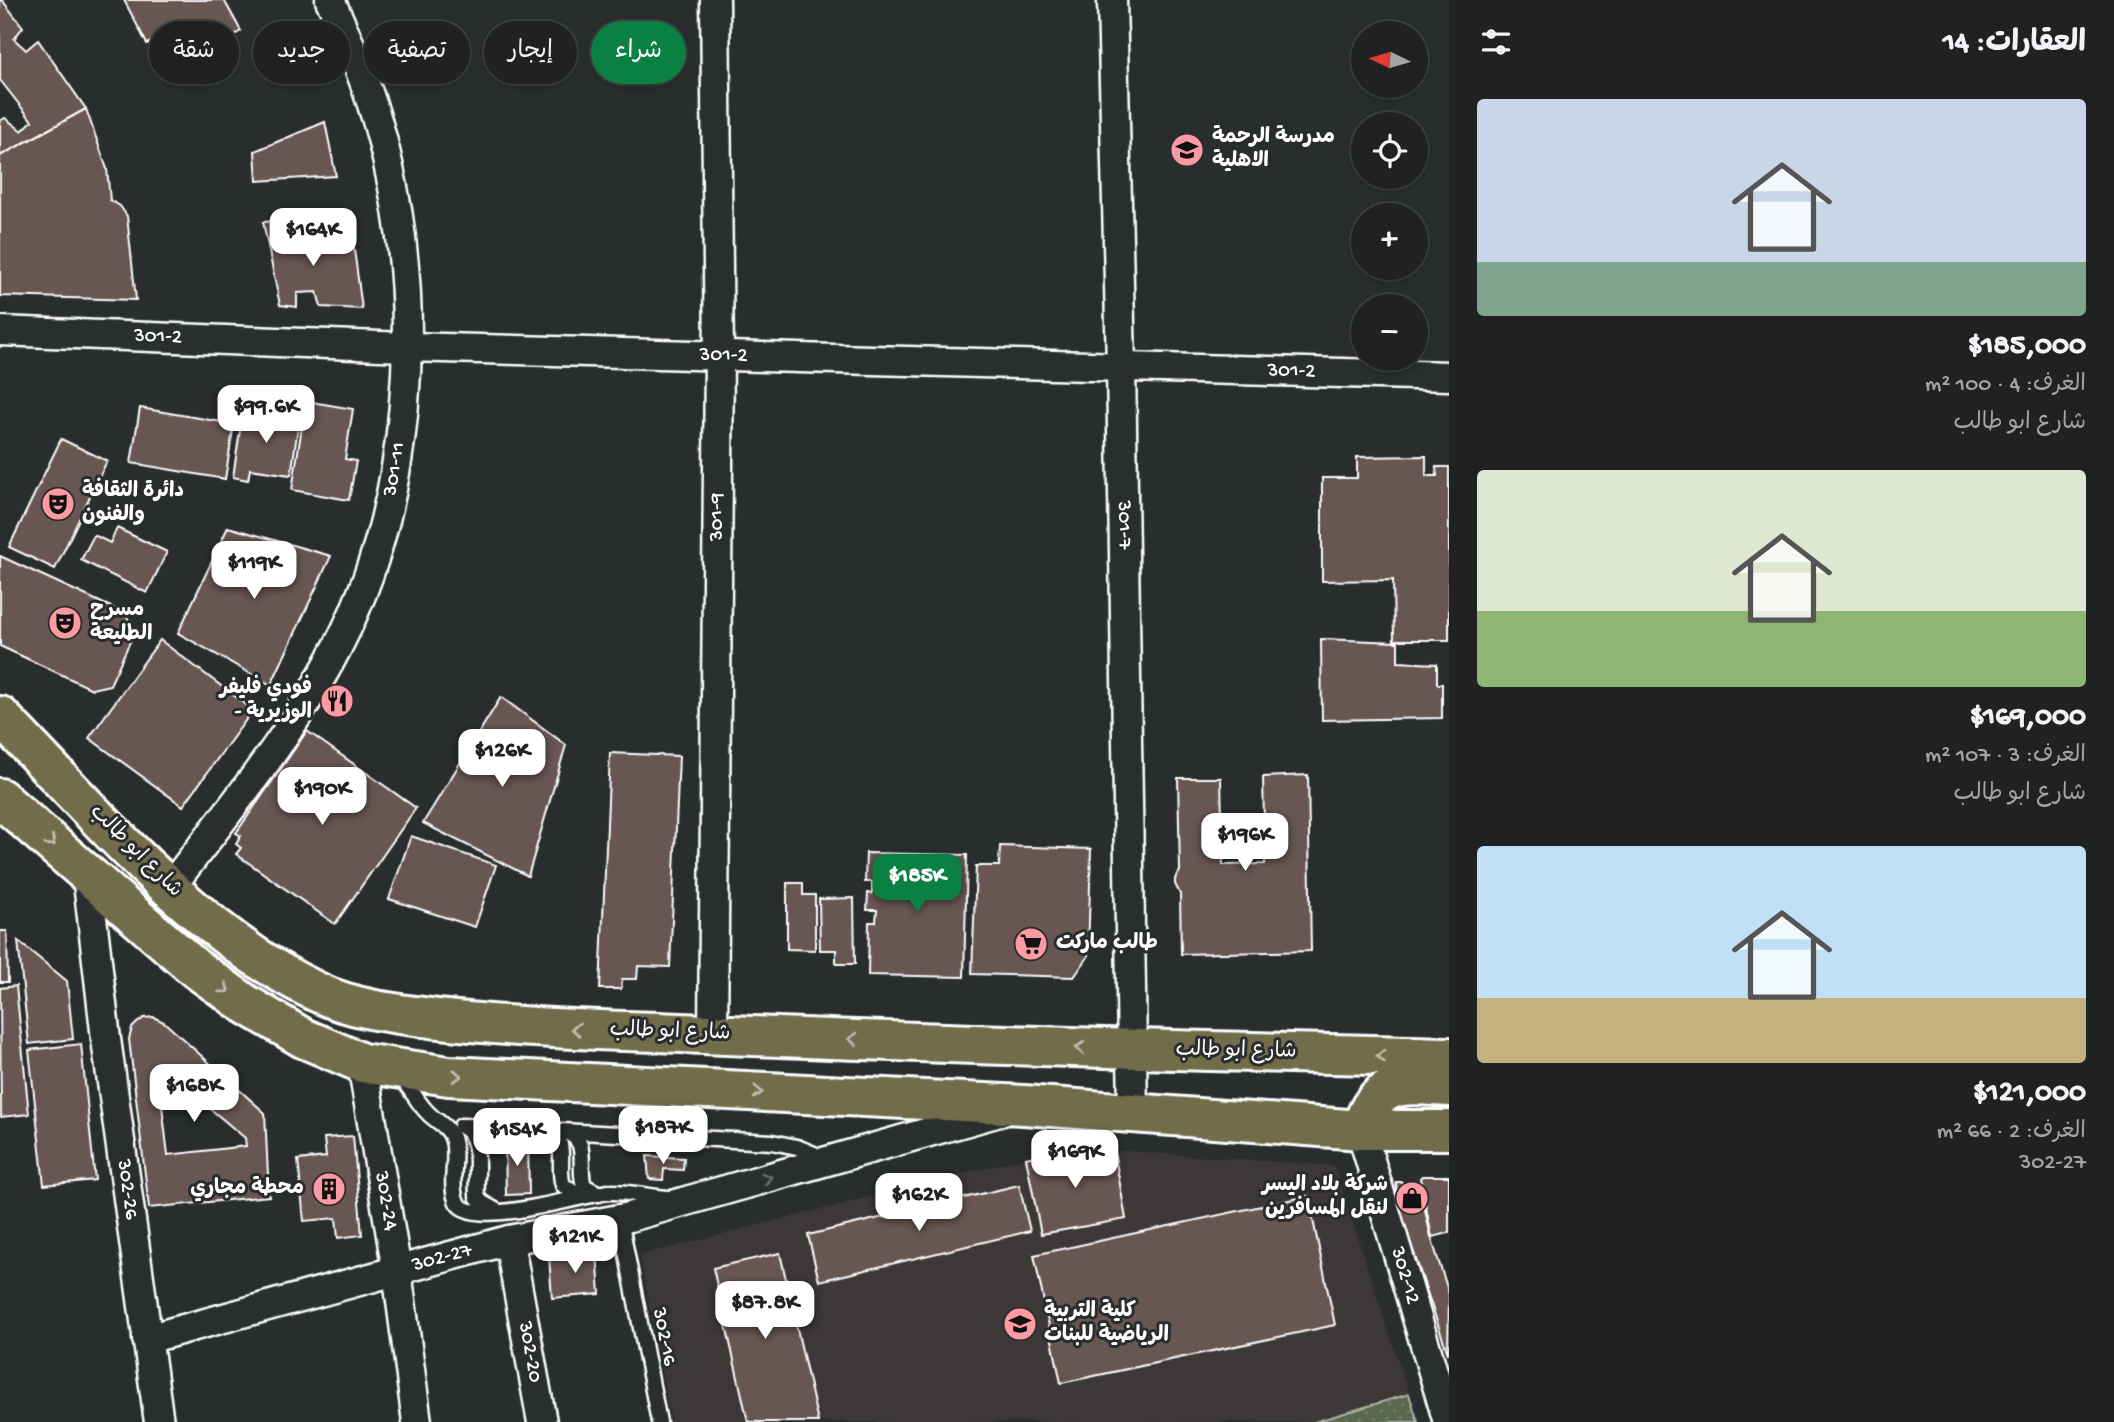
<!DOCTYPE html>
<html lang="ar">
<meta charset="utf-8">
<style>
body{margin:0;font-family:"Gochi Hand","Playpen Sans Arabic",sans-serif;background:#282a2a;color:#f1f3f6;direction:rtl;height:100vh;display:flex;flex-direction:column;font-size:26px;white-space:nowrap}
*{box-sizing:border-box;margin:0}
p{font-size:23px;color:#a2a4a5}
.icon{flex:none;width:38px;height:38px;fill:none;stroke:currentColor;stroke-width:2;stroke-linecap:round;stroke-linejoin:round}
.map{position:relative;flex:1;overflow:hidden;direction:ltr}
.drawer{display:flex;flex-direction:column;background:#202222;width:665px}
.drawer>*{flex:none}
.guide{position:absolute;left:21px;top:21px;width:665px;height:63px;direction:rtl;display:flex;gap:14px}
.needle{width:46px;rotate:275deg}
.fabs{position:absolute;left:1351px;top:21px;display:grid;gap:14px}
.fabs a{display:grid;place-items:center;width:77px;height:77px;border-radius:50%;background:#202222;box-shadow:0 4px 10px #0003,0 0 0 2px #3d3f40;font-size:35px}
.price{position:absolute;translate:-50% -60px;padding:0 16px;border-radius:14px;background:#fff;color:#222;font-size:23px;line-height:46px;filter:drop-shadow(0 2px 4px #0008)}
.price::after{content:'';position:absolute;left:50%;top:42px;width:21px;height:16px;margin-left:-10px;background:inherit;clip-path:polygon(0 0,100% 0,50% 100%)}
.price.active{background:#0b8043;color:#fff}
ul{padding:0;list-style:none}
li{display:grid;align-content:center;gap:14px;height:371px;padding:0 28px}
li span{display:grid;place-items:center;height:217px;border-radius:7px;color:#555}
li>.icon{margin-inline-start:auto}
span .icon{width:126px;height:126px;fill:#fffc;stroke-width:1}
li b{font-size:30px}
h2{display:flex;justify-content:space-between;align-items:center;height:84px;padding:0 28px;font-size:30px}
.chip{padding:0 24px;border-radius:32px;background:#202222;box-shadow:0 4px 10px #0003,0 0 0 2px #3d3f40;font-size:24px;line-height:63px}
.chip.active{background:#0b8043;color:#fff}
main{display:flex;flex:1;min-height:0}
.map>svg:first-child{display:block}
</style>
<main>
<section class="drawer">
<h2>العقارات: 14<svg class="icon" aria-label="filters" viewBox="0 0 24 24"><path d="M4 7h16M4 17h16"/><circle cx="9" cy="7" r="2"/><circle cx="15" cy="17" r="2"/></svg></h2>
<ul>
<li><span style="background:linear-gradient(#c9d6e8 75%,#7fa58c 0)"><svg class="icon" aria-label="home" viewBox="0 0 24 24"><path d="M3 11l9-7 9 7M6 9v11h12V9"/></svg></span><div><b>$185,000</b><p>الغرف: 4 · 100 m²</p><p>شارع ابو طالب</p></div></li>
<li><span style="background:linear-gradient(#dfe7d0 65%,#8fb573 0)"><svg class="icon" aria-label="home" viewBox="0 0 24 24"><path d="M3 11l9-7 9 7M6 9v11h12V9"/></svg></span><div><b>$169,000</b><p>الغرف: 3 · 107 m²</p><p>شارع ابو طالب</p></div></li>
<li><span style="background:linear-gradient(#bfe0f5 70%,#c2b280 0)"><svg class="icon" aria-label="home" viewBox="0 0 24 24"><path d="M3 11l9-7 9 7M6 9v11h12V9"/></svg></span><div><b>$121,000</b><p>الغرف: 2 · 66 m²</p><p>302-27</p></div></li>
</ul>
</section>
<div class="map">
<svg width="1449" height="1422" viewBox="0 0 1449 1422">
<defs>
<pattern id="grass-dots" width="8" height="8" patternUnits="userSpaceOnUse" patternTransform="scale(1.75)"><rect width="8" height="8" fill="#5a6850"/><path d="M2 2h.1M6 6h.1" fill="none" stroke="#737f6a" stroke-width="1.8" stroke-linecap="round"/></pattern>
</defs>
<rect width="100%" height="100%" fill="#2a2d2e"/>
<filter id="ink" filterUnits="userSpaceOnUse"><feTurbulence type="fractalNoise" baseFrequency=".0143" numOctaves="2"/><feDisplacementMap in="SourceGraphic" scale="14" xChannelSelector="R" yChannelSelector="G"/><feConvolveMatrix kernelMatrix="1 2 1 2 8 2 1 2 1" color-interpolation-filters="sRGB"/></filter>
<g filter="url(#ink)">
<!-- built -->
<polygon fill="#3d3939" points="1069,1147 1334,1166 1409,1394 1314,1422 671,1422 640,1255"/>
<!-- grass -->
<polygon fill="url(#grass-dots)" stroke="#acb4a8" stroke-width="2" points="1409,1394 1418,1422 1314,1422"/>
<!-- building -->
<g fill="#685653" stroke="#fff" stroke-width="2" fill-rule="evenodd">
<polygon points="0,0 2,0 23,27 14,39 26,50 38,40 86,109 0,156 0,121 5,118 22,131 32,121 0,80"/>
<polygon points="124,0 224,0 241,31 211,49 193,23 147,44"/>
<polygon points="86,109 107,169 110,200 120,206 127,216 136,300 0,296 0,156"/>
<polygon points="325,122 336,176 257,181 255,151"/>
<polygon points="290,220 292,241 353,241 362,309 321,307 317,292 297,293 297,307 280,305 263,222"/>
<polygon points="306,401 353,409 345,459 356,461 349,500 292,490"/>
<polygon points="140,408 234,424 225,479 131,463"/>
<polygon points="243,411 299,420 291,475 250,469 248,480 233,477"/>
<polygon points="61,439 107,461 55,569 9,547"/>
<polygon points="1426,456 1426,476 1437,476 1436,467 1449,467 1449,640 1394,640 1393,580 1322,581 1322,478 1357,478 1357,457"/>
<polygon points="228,527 331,556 271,685 178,633"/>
<polygon points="117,528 167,552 147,593 81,560 94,535 110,543"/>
<polygon points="0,556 126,614 134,633 110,685 92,689 0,646"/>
<polygon points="1321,639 1398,642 1398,662 1437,664 1437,684 1442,684 1442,718 1322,720"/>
<polygon points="160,640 253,710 183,806 89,738"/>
<polygon points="501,697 566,745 528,876 423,823"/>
<polygon points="307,731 416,808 335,924 236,854 241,848 236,844 241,836 236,833"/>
<polygon points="610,753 679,756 670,967 638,966 637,979 622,979 621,989 600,989"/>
<polygon points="1308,775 1311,951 1181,954 1180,894 1175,884 1175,879 1180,871 1178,778 1221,778 1223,865 1265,864 1263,777"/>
<polygon points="411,836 496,865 475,927 389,899"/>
<polygon points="1000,846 1091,849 1088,957 1074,977 972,974 976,866 999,866"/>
<polygon points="866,853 967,855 964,977 868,975 869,922 876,922 877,910 867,910 868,893 872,894 872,882 865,882"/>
<polygon points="787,883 803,883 803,895 815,895 815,950 787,949"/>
<polygon points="854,898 855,964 836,964 836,950 820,950 819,899"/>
<polygon points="0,931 7,931 8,982 0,982"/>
<polygon points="18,941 67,981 73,1039 29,1044"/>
<polygon points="16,986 29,1114 1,1117 0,988"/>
<path d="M153,1017l11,5 101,91 4,83 -120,12 -20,-169 3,-11 5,-5 7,-5zM157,1064l88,74 1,8 -78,9z"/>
<polygon points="81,1044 95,1180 44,1185 29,1050"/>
<polygon points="353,1136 362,1235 338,1238 336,1218 304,1221 298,1160 326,1157 324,1138"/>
<polygon points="528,1141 529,1194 506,1195 505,1142"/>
<polygon points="1069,1147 1071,1158 1114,1150 1126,1219 1041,1234 1026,1158"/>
<polygon points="647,1156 684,1158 683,1170 664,1169 663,1180 649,1179"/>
<polygon points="1422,1176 1449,1176 1449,1233 1432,1237 1420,1178"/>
<polygon points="1396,1182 1402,1182 1403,1192 1410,1191 1409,1182 1419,1182 1431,1237 1449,1294 1448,1354 1398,1206"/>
<polygon points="1019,1185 1030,1231 819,1281 808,1235"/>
<polygon points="1308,1196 1335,1325 1061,1383 1034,1255"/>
<polygon points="597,1252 600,1294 552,1298 549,1257"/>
<polygon points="780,1253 818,1422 748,1422 713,1268"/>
</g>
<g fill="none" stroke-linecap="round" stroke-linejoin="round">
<defs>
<g id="lane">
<path d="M399,1076c12,11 18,27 30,38 9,9 21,13 24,27 5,18 -4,40 3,59 11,32 127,-6 153,-8 19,-1 39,5 59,6"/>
<path d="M461,1126c23,9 14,50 16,70l4,6 16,9"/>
<path d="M464,1126c17,1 89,-2 95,15 5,14 -1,30 4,44l10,7 13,3"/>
<polyline points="561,1131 772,1142 797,1147 826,1159"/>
<path d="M565,1132c26,8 12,34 19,54l15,8"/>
<polyline points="620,1219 659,1422"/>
</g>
<g id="street">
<path id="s1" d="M1112,0l9,365 12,749"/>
<path id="s2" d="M0,331l406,16 1043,29"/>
<path id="s3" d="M87,874l19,165 53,383"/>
<path id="s4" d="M169,889c60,-79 124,-155 169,-243 74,-143 85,-332 49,-487 -12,-55 -33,-108 -57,-159"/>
<path id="s5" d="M713,1035l6,-679 -4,-356"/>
<path id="s6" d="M362,1063l35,208 20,151"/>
<path id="s7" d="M1361,1130l87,292"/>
<path id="s8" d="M509,1240l33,182"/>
<path id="s9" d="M147,1339l362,-99 121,-23 373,-106"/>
</g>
<g id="primary">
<path d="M0,716c93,95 196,219 317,276 38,18 81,22 122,27 80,9 162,11 242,14 256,11 512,18 768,24"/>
<polyline points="0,798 195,968 244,1003 303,1038 362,1063 449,1076 1024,1105 1361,1130 1449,1130"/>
<path d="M1361,1130c16,-51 40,-46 88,-43"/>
</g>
</defs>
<!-- lane casing -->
<use href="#lane" stroke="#fff" stroke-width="19"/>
<!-- street casing -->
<use href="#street" stroke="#fff" stroke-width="33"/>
<!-- primary casing -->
<use href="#primary" stroke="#fff" stroke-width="44"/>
<!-- lane -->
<use href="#lane" stroke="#2a2d2e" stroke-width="14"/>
<!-- street -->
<use href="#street" stroke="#2a2d2e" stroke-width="28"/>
<!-- primary -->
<use href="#primary" stroke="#716d4b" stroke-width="38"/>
</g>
<!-- one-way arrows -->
<defs><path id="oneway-chevron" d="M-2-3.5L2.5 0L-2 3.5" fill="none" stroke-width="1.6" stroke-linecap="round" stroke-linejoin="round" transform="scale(1.75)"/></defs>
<g stroke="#bfbdae">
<use href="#oneway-chevron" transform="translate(51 842) rotate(41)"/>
<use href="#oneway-chevron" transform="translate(225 989) rotate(36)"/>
<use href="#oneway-chevron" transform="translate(576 1029) rotate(-177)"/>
<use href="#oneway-chevron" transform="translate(853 1039) rotate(-178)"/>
<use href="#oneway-chevron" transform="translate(1080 1048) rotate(-178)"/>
<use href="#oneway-chevron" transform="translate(1381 1056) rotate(-179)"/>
<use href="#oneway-chevron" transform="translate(457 1076) rotate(4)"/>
<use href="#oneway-chevron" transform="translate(758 1092) rotate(3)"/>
</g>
<use stroke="#6a6c6d" href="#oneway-chevron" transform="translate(767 1178) rotate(-16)"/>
</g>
<!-- icons -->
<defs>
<symbol id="school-disc" viewBox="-11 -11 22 22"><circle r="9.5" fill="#ff9aa2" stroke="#2a2d2e"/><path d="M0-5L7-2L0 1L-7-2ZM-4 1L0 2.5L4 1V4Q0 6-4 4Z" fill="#111"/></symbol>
<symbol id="theatre-disc" viewBox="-11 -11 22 22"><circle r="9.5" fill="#ff9aa2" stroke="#2a2d2e"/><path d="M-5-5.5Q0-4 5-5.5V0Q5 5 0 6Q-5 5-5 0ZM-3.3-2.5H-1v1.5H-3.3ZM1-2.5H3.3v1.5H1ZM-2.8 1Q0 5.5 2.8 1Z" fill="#111"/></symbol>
<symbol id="restaurant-disc" viewBox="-11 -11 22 22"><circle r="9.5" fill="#ff9aa2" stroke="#2a2d2e"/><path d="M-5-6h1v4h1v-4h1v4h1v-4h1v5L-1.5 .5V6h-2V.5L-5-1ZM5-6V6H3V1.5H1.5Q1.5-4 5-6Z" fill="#111"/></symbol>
<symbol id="supermarket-disc" viewBox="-11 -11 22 22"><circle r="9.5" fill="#ff9aa2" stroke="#2a2d2e"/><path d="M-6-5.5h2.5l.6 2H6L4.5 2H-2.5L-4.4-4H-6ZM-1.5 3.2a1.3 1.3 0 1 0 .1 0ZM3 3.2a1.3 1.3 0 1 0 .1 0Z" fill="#111"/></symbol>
<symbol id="building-disc" viewBox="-11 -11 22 22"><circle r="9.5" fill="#ff9aa2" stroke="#2a2d2e"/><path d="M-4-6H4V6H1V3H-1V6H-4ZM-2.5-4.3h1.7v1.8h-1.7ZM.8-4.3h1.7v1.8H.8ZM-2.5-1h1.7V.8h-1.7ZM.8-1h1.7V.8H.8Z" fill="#111"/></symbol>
<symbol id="shop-disc" viewBox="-11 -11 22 22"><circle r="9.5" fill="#ff9aa2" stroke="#2a2d2e"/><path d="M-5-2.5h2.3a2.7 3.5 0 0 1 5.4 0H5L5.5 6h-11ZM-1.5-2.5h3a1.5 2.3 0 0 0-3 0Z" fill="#111"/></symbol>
<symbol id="university-disc" viewBox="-11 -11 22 22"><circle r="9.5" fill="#ff9aa2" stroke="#2a2d2e"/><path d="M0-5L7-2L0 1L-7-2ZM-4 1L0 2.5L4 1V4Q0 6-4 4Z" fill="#111"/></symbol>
</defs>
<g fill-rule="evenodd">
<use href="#school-disc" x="1168" y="131" width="38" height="38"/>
<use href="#theatre-disc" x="39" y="485" width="38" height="38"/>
<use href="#theatre-disc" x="46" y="604" width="38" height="38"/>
<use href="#restaurant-disc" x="318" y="682" width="38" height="38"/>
<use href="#supermarket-disc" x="1012" y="925" width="38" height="38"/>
<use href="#building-disc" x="310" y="1170" width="38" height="38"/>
<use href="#shop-disc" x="1393" y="1179" width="38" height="38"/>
<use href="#university-disc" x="1001" y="1305" width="38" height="38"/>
</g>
<g text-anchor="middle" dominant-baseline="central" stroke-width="6" stroke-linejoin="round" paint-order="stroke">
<!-- poi labels -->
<g font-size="21" font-weight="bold" fill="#fff" stroke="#2a2d2e" text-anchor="start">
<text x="1212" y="138">مدرسة الرحمة<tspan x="1212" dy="24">الاهلية</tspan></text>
<text x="82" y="492">دائرة الثقافة<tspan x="82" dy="24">والفنون</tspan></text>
<text x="90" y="611">مسرح<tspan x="90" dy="24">الطليعة</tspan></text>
<text x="312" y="689" text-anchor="end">فودي فليفر<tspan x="312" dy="24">- الوزيرية</tspan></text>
<text x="1056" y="944">طالب ماركت</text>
<text x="1388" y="1186" text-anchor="end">شركة بلاد اليسر<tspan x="1388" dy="24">لنقل المسافرين</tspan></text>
<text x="304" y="1189" text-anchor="end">محطة مجاري</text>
<text x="1044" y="1312">كلية التربية<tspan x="1044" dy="24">الرياضية للبنات</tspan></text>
</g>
<!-- street labels -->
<g font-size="21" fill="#fff" stroke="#2a2d2e">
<text stroke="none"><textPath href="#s2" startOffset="158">301-2</textPath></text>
<text stroke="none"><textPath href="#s2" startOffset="724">301-2</textPath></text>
<text stroke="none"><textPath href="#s2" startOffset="1292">301-2</textPath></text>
<text stroke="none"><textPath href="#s4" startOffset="483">301-11</textPath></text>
<text stroke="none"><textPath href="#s5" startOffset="518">301-9</textPath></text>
<text stroke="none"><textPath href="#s1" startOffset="525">301-7</textPath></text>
<text transform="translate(135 852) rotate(45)">شارع ابو طالب</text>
<text transform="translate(670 1033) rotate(2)">شارع ابو طالب</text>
<text transform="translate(1236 1052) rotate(1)">شارع ابو طالب</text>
<text stroke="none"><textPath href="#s3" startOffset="318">302-26</textPath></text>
<text stroke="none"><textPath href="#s6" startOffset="140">302-24</textPath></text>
<text stroke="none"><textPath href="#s9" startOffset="306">302-27</textPath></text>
<text stroke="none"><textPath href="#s7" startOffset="152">302-12</textPath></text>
<text transform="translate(663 1337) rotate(79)">302-16</text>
<text stroke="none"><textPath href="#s8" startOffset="114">302-20</textPath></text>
</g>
</g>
</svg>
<div class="fabs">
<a><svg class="needle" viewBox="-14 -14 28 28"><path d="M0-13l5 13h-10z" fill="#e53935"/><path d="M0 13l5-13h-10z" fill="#a2a4a5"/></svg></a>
<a><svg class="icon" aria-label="locate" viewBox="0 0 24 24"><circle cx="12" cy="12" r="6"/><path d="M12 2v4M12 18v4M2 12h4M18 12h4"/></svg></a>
<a>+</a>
<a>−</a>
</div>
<b class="price" style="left:313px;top:268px">$164K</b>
<b class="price" style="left:266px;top:445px">$99.6K</b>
<b class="price" style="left:254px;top:601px">$119K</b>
<b class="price" style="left:502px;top:789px">$126K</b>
<b class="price" style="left:322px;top:827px">$190K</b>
<b class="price" style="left:1245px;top:873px">$196K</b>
<b class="price active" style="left:917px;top:914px">$185K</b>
<b class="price" style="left:194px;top:1124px">$168K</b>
<b class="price" style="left:663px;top:1166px">$187K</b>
<b class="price" style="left:517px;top:1168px">$154K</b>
<b class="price" style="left:1075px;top:1190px">$169K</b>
<b class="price" style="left:919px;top:1233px">$162K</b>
<b class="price" style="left:575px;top:1275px">$121K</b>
<b class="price" style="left:765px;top:1341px">$87.8K</b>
<div class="guide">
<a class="chip active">شراء</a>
<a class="chip">إيجار</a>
<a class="chip">تصفية</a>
<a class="chip">جديد</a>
<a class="chip">شقة</a>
</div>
</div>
</main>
